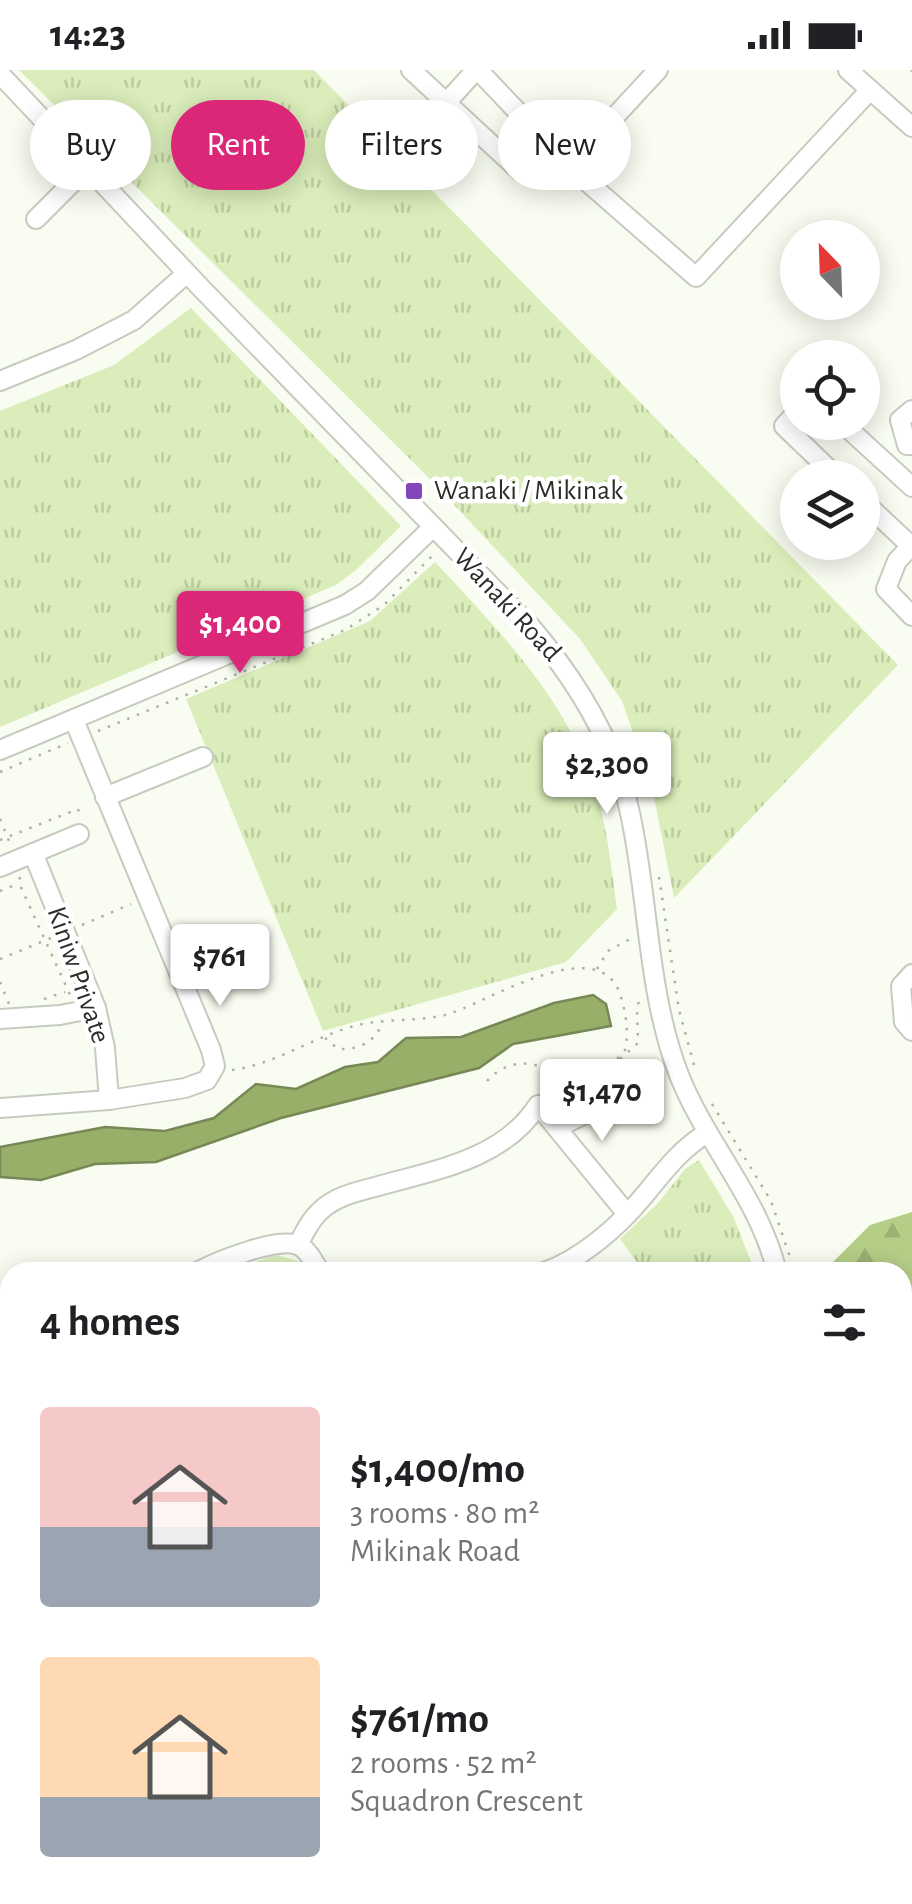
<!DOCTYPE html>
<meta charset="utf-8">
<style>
body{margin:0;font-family:"Alegreya Sans",sans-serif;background:#f2f2f2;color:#202124;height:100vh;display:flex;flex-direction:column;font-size:38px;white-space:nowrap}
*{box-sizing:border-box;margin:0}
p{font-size:32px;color:#757577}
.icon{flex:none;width:55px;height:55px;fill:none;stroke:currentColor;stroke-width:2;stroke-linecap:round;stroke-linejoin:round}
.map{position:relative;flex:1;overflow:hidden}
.sheet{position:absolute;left:0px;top:1192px;width:912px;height:642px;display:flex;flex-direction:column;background:#fff;border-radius:30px 30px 0 0;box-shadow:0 5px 25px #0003}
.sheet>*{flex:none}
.guide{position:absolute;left:30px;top:30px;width:852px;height:90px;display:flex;gap:20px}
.needle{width:65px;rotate:337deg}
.fabs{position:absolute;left:780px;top:150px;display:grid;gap:20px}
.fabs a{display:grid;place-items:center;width:100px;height:100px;border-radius:50%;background:#fff;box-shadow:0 5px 25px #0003;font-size:50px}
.price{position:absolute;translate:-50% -85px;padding:0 22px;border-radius:10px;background:#fff;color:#222;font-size:32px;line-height:65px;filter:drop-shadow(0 2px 5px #0008)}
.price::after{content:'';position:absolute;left:50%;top:60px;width:30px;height:22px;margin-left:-15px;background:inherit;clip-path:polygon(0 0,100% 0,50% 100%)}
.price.on{background:#db2777;color:#fff}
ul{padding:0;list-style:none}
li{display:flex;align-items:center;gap:30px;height:250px;padding:0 40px}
li span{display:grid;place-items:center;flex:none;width:280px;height:200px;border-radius:10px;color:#555}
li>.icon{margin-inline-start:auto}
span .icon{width:120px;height:120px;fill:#fffc;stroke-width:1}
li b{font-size:42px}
h2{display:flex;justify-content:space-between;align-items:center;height:120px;padding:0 40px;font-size:42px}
.chip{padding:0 35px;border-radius:45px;background:#fff;box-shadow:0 5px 25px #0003;font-size:35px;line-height:90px}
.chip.on{background:#db2777;color:#fff}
.status{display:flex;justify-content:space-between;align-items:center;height:70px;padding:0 50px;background:#fff;direction:ltr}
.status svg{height:28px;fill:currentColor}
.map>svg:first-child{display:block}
</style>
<div class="status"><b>14:23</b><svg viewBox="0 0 49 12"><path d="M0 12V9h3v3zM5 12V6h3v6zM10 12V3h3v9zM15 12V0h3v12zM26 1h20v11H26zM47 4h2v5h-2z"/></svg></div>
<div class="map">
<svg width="912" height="1834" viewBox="0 0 912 1834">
<defs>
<pattern id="grass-tufts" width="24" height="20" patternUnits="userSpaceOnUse" patternTransform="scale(2.5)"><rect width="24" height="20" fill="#daedba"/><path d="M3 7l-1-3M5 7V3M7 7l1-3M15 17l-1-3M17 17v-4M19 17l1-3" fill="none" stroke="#bbcca0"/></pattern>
<pattern id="forest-firs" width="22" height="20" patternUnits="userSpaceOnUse" patternTransform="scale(2.5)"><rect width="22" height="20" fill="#b5ce87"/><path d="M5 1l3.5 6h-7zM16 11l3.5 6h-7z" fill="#9cb175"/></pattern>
</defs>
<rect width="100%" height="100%" fill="#f9fdf1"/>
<!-- grass -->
<g fill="url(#grass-tufts)">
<polygon points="19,0 314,0 898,595 674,828 652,717 622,631 580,569 427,406"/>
<polygon points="191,238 401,456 356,500 336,515 0,657 0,341 114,295"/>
<path d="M435,492c62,67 126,130 157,218 15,41 19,86 25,129l-51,53 -243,69 -137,-332 184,-78z"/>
<polygon points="699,1090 734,1148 755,1202 644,1202 620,1169 658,1133 685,1099"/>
</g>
<!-- forest -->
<g fill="url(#forest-firs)">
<polygon points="912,1142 912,1335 903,1336 902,1202 827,1202 832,1193 870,1155"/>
<polygon points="0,1380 10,1389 10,1480 0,1469 4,1429"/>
</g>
<!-- green -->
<polygon fill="#daedba" points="277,1185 301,1192 308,1202 223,1202"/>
<!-- water -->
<polygon fill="#97af69" stroke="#778856" stroke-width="2.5" points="593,925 606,934 611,956 513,974 479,998 281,1048 156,1092 95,1094 41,1110 0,1107 0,1077 105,1057 165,1061 214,1048 256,1014 296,1019 345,997 378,992 406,968 461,967 554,933"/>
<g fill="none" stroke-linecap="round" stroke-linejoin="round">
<defs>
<g id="minor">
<polyline points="411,0 520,101 552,109 569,96 658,0"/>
<polyline points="478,0 569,96 696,207 870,20"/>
<polyline points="848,0 912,57"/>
<path d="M0,4l202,215 329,338c46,54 84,116 99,186 19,87 17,179 49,262 28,70 80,123 98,197"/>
<polyline points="445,34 476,0"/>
<polyline points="36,149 88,97"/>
<polyline points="0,311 76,280 134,250 187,203"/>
<polyline points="912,340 900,350 907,375 912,375"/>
<polyline points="798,341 784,356 838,408"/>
<polyline points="841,352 912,417"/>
<polyline points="862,430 911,476"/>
<polyline points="912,475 897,491 886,519 912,546"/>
<polyline points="0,680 345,535 367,521 433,457"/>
<polyline points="105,727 203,687"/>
<polyline points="33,783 96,938 105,978 109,1030"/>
<polyline points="0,797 79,764"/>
<polyline points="912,904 901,916 904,952 912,961"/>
<polyline points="0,949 60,945 96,938"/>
<polyline points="0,1038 109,1030 185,1018 207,1010 215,996 211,980 74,650"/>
<polyline points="557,1058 601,1036"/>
<path d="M298,1175c6,-12 12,-24 21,-33 15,-15 36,-20 56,-25 59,-17 128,-27 163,-82l89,109"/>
<path d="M197,1202c19,-10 83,-37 103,-26 9,5 15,18 20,26"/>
<path d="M544,1202c36,-12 74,-45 98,-74 21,-25 37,-48 65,-65"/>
<polyline points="0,1263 10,1276"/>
<polyline points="902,1588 912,1607"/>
<polyline points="902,1621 912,1632"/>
<polyline points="0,1635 10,1645"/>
<polyline points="902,1665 912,1659"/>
<polyline points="205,1825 215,1834"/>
<polyline points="408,1825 418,1834"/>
<polyline points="828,1825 837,1834"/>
<polyline points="655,1834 666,1825"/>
</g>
<g id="major">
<polyline points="902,1438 912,1435"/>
<polyline points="902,1462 912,1459"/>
<polyline points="289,1834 299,1825"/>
<polyline points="330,1834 340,1825"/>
</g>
</defs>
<!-- minor casing -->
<use href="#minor" stroke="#c6cbbf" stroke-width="22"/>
<!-- major casing -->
<use href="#major" stroke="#c6cbbf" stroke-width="28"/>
<!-- path -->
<g stroke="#adb0a7" stroke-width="2.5" stroke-dasharray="2.5 8" stroke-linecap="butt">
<polyline points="911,0 912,1"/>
<polyline points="98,661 345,560 384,535 436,482"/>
<polyline points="0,702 68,673"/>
<polyline points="0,749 11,776"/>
<polyline points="0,770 78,739 81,748"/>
<polyline points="20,807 19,813 71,927"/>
<polyline points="659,807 679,940 694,995"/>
<polyline points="0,821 17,814"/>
<polyline points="82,855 131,834"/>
<polyline points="0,889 51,868"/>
<polyline points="597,899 608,881 630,869"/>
<polyline points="0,912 9,934"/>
<polyline points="44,929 65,922"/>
<path d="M325,968l13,11c20,1 36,-6 44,-25"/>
<polyline points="620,989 638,973 637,936 641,928"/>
<path d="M232,1000c44,-6 79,-32 122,-44 29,-8 61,-4 91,-11 39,-10 156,-88 176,-18 5,17 8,36 4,53 -16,23 -52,28 -74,45"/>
<path d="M487,1011c23,-25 54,-22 77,2"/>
<polyline points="712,1034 771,1131 795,1202"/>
<polyline points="242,1202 280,1200"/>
<polyline points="902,1778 912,1777"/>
</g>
<!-- minor -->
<use href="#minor" stroke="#fff" stroke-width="18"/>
<!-- major -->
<use href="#major" stroke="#fff" stroke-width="22"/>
</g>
<!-- markers -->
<rect fill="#8346bb" stroke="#fff" stroke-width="4" x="404" y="411" width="20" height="20" rx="5"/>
<g text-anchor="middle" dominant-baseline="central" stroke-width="9" stroke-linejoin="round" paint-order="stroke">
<!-- poi labels -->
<g font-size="28" fill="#2b2d28" stroke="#fff" text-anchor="start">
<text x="434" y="421">Wanaki / Mikinak</text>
</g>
<!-- street labels -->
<g font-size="28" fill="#2b2d28" stroke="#fff">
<text transform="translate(507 535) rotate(47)">Wanaki Road</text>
<text transform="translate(78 905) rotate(71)">Kiniw Private</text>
</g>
</g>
</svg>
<div class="fabs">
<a><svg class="needle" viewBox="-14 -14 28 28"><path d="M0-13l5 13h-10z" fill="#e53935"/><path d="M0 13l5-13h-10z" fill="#757577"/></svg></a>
<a><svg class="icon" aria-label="locate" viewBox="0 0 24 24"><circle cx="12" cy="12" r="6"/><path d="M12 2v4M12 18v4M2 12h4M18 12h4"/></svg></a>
<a><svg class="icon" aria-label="layers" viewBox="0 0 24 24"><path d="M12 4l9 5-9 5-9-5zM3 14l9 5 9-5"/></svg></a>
</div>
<b class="price on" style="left:240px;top:606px">$1,400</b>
<b class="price" style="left:607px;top:747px">$2,300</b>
<b class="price" style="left:220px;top:939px">$761</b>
<b class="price" style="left:602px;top:1074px">$1,470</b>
<div class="guide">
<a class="chip">Buy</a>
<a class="chip on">Rent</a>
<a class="chip">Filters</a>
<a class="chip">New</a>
</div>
<section class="sheet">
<h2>4 homes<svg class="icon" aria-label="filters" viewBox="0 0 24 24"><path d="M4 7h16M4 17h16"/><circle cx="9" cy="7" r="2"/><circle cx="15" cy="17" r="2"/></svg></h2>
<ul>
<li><span style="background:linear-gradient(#f6c9c9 60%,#9aa5b1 0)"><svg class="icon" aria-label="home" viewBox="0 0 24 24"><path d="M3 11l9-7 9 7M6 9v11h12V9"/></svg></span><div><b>$1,400/mo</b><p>3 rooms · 80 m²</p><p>Mikinak Road</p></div></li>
<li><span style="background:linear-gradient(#ffd9b3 70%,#9aa5b1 0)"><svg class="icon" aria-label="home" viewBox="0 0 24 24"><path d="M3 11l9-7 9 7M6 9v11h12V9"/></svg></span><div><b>$761/mo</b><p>2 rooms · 52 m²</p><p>Squadron Crescent</p></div></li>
</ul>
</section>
</div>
